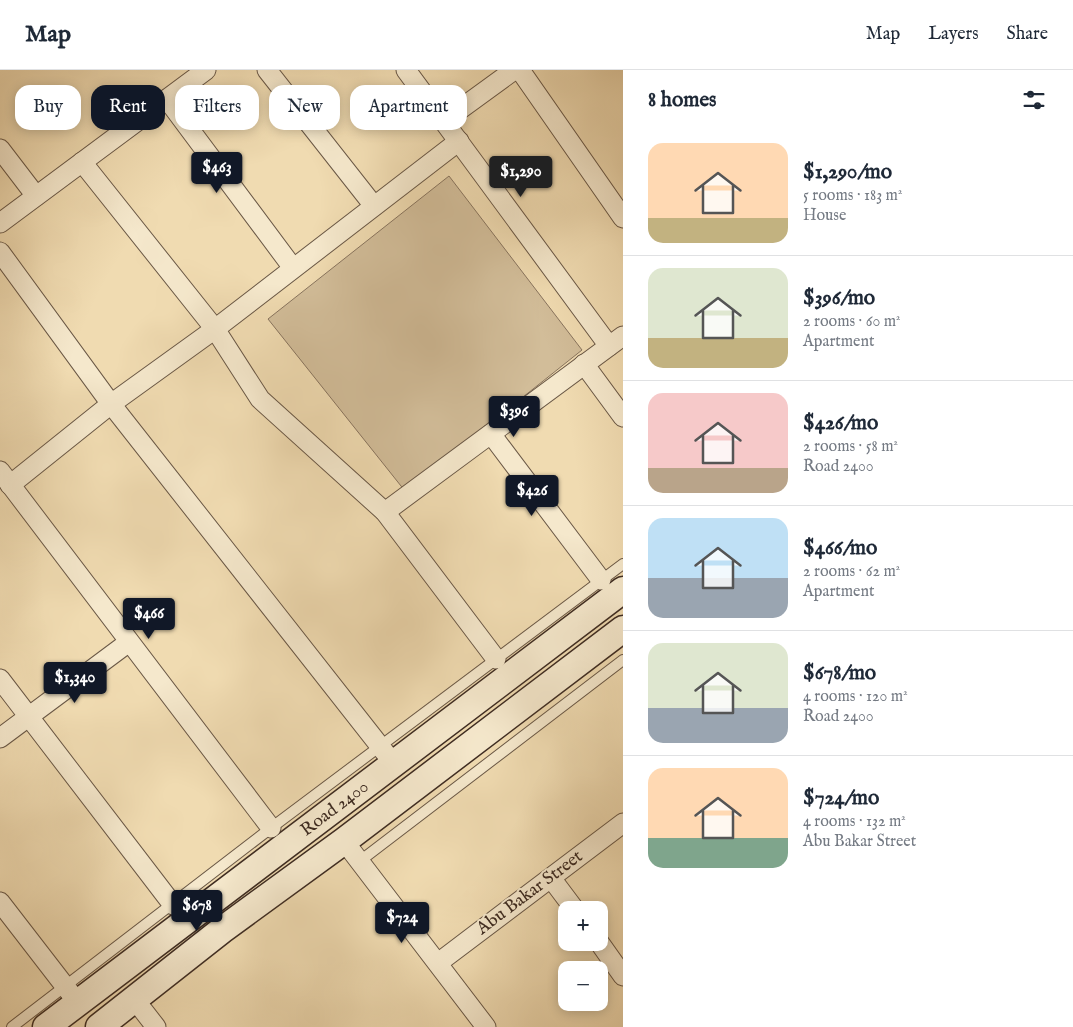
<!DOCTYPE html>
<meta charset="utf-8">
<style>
body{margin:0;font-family:"IM FELL English",serif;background:#f6f6f7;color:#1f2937;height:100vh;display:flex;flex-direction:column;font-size:19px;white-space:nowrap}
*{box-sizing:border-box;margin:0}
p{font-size:16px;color:#747a83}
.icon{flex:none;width:28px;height:28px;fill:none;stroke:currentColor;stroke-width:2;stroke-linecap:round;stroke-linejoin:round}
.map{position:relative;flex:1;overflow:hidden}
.drawer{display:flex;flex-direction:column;background:#fff;width:450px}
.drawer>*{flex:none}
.hud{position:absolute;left:15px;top:15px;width:475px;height:45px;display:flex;gap:10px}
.controls{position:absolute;left:558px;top:831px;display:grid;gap:10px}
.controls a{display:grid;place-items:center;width:50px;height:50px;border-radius:10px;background:#fff;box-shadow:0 2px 12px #0003;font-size:25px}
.price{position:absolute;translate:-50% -42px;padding:0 11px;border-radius:5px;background:#111827;color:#fff;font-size:16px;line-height:32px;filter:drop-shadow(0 1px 2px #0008)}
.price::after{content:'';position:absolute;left:50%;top:30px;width:15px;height:11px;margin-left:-8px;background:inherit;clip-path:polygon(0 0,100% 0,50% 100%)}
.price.on{background:#222;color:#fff}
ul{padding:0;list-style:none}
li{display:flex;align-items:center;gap:15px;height:125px;padding:0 25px}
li+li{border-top:1px solid #e0e1e3}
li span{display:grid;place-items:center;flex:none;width:140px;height:100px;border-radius:15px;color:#555}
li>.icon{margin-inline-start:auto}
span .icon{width:60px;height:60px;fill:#fffc;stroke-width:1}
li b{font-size:21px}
h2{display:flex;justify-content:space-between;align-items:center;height:60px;padding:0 25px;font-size:21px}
.chip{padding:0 18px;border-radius:15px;background:#fff;box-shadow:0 2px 12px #0003;font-size:18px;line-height:45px}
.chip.on{background:#111827;color:#fff}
header{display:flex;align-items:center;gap:30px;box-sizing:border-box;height:70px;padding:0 25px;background:#fff;border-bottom:1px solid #e0e1e3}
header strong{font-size:24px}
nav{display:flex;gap:28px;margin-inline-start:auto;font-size:18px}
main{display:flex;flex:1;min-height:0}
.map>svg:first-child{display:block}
</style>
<header>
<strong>Map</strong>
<nav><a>Map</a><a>Layers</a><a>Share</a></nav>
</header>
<main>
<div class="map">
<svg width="623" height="957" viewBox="0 0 623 957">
<rect width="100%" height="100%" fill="#f0dbb1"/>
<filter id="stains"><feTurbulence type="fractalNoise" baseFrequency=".004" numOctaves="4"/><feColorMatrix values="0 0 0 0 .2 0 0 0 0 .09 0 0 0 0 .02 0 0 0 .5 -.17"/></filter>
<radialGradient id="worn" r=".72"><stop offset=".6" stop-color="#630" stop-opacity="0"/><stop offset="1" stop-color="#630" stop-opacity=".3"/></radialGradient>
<!-- green -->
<polygon fill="#d2bd99" stroke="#88745e" points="449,106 582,280 405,421 268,249"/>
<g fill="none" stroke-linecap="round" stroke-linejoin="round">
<defs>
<g id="lane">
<polyline points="360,791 623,590"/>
<polyline points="12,957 271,758 623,494"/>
</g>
<g id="street">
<polyline points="267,0 374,136"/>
<polyline points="406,0 609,276"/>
<polyline points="520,0 623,148"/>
<polyline points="167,29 293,198"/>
<polyline points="444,51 514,0"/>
<polyline points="0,79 36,126"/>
<polyline points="82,92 215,259 260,329 385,442 496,589"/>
<polyline points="0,153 206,0"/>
<polyline points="0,182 111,334 394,694"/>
<polyline points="584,294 623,347"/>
<polyline points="491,364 601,510"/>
<polyline points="0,401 271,758"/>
<polyline points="10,415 111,334 215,259 459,71"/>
<polyline points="385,442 623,266"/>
<polyline points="0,609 173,835"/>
<polyline points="0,668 129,572"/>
<polyline points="344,771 486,957"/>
<polyline points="551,808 575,840"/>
<polyline points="0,832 78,933"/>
<polyline points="599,872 623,906"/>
<polyline points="438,893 623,753"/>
<polyline points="135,930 156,957"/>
</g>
<g id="secondary">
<polyline points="46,957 623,520"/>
<polyline points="99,957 222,860 344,771 623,559"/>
</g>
</defs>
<!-- lane casing -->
<use href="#lane" stroke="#6a5846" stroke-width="12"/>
<!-- street casing -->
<use href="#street" stroke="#6a5846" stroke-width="21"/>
<!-- secondary casing -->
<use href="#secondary" stroke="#3e2c22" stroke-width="29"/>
<!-- lane -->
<use href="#lane" stroke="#f5e8cc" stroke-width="10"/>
<!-- street -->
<use href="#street" stroke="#f5e8cc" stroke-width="19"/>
<!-- secondary -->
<use href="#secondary" stroke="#f5e8cc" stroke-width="26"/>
</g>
<g text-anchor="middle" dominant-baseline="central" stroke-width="4" stroke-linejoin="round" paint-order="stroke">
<!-- street labels -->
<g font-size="18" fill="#3e2c22" stroke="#f5e8cc">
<text transform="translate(335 739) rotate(-37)">Road 2400</text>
<text transform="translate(530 823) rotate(-37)">Abu Bakar Street</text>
</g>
</g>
<rect width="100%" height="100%" filter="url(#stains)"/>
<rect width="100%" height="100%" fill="url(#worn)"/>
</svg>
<div class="controls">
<a>+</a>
<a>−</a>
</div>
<b class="price" style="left:217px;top:124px">$463</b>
<b class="price on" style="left:521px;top:128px">$1,290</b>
<b class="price" style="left:514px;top:368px">$396</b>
<b class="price" style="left:532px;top:447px">$426</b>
<b class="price" style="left:149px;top:570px">$466</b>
<b class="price" style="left:75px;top:634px">$1,340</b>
<b class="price" style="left:197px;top:862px">$678</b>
<b class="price" style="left:402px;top:874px">$724</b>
<div class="hud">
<a class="chip">Buy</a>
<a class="chip on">Rent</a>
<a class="chip">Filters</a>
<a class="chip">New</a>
<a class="chip">Apartment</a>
</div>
</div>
<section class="drawer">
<h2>8 homes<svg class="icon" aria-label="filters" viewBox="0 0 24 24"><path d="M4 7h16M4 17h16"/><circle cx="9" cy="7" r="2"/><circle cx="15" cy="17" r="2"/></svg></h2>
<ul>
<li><span style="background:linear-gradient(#ffd9b3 75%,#c2b280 0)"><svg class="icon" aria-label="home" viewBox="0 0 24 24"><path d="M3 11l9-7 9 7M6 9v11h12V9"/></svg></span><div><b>$1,290/mo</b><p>5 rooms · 183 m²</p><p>House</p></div></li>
<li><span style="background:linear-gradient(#dfe7d0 70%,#c2b280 0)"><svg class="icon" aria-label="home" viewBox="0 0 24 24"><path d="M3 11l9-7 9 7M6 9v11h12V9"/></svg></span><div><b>$396/mo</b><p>2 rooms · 60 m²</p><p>Apartment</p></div></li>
<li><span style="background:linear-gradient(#f6c9c9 75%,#b9a48a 0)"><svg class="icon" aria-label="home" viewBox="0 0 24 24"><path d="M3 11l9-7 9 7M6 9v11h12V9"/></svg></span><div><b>$426/mo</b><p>2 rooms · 58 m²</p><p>Road 2400</p></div></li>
<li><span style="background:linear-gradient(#bfe0f5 60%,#9aa5b1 0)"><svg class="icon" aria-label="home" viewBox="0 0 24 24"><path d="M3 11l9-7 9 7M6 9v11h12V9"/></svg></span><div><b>$466/mo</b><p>2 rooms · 62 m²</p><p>Apartment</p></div></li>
<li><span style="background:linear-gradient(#dfe7d0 65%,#9aa5b1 0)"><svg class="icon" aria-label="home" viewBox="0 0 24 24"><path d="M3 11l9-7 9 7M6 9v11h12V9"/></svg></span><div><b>$678/mo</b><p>4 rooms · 120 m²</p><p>Road 2400</p></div></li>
<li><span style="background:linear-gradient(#ffd9b3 70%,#7fa58c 0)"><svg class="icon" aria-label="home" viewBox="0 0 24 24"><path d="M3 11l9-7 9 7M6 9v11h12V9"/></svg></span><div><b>$724/mo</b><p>4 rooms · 132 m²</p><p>Abu Bakar Street</p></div></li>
</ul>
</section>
</main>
